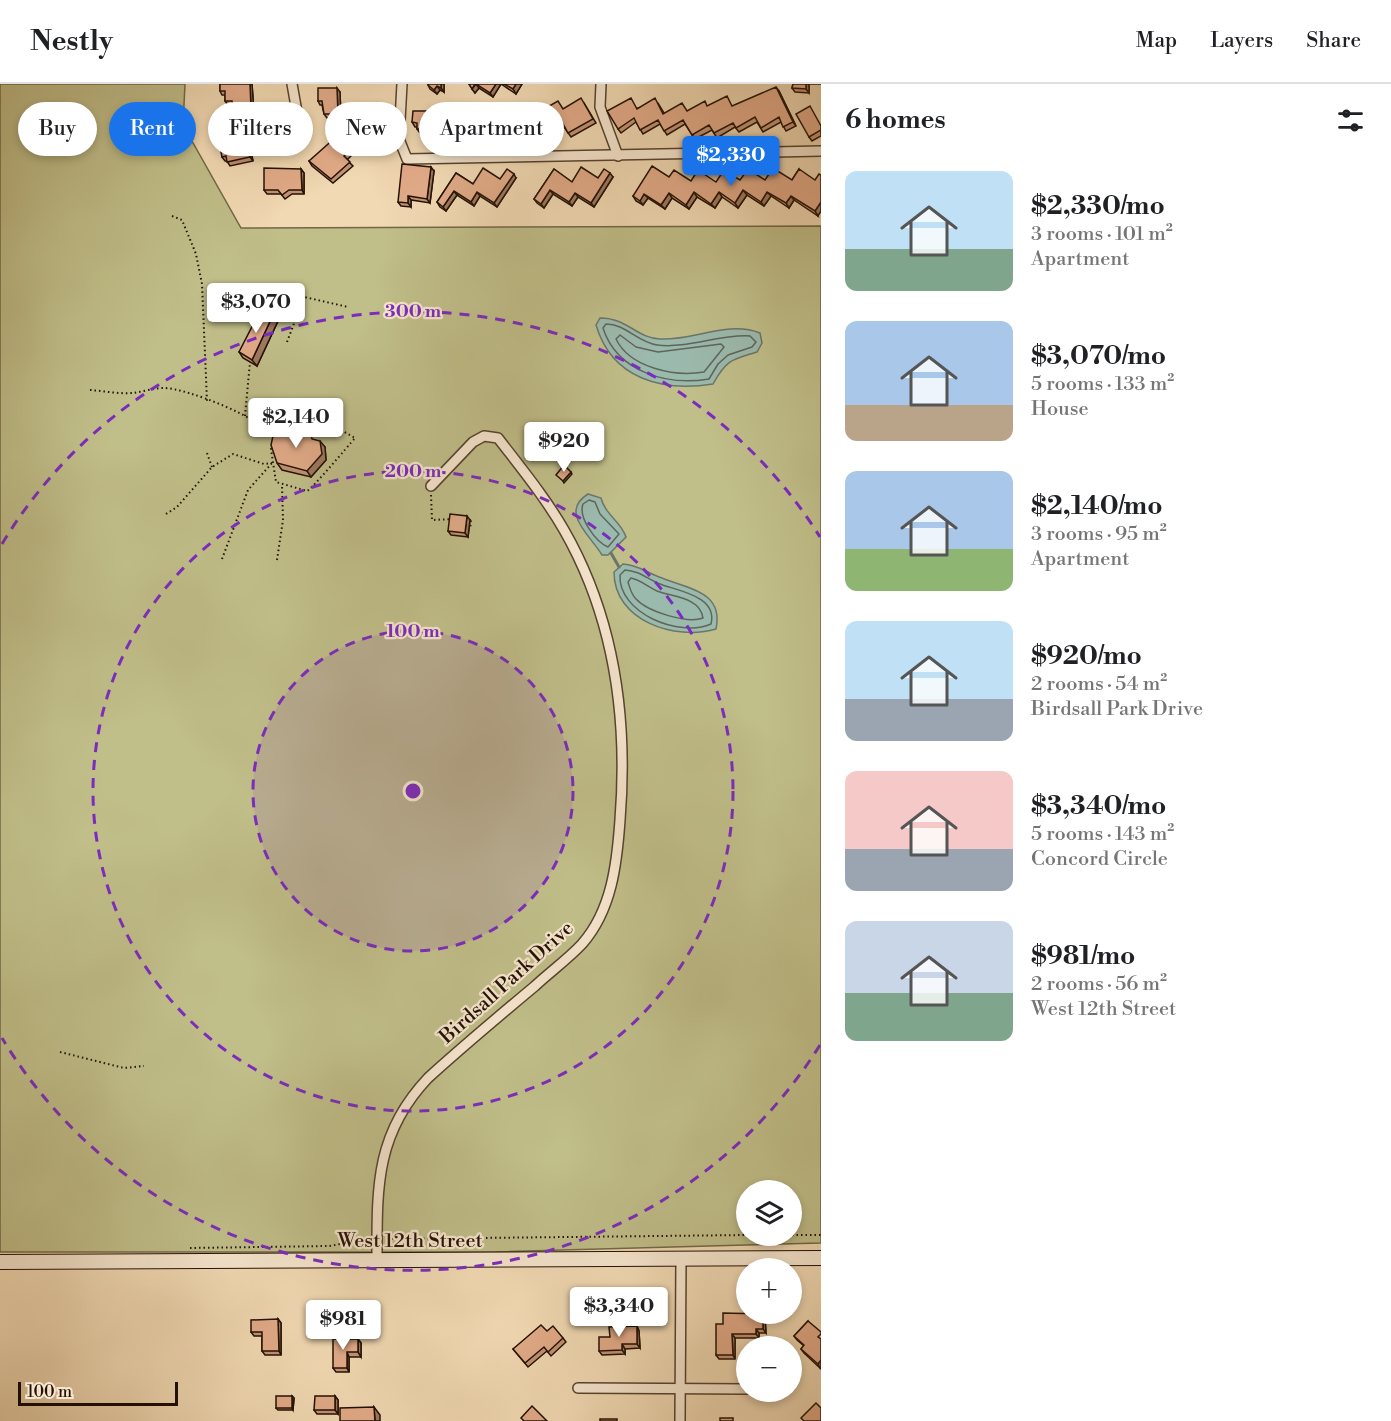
<!DOCTYPE html>
<meta charset="utf-8">
<style>
body{margin:0;font-family:"Libre Bodoni",serif;background:#f2f2f2;color:#202124;height:100vh;display:flex;flex-direction:column;font-size:22px;white-space:nowrap}
*{box-sizing:border-box;margin:0}
p{font-size:20px;color:#757577}
.icon{flex:none;width:33px;height:33px;fill:none;stroke:currentColor;stroke-width:2;stroke-linecap:round;stroke-linejoin:round}
.map{position:relative;flex:1;overflow:hidden}
.panel{display:flex;flex-direction:column;background:#fff;width:570px}
.panel>*{flex:none}
.guide{position:absolute;left:18px;top:18px;width:570px;height:54px;display:flex;gap:12px}
.tools{position:absolute;left:736px;top:1096px;display:grid;gap:12px}
.tools a{display:grid;place-items:center;width:66px;height:66px;border-radius:50%;background:#fff;box-shadow:0 3px 9px #0003;font-size:30px}
.scale{position:absolute;left:18px;bottom:15px;width:160px;box-sizing:border-box;padding-left:6px;border:3px solid #231105;border-top:0;font-size:16px;line-height:21px;white-space:nowrap;color:#231105;-webkit-text-stroke:4px #f6e6ce;paint-order:stroke}
.price{position:absolute;translate:-50% -51px;padding:0 14px;border-radius:6px;background:#fff;color:#222;font-size:20px;line-height:39px;filter:drop-shadow(0 2px 3px #0008)}
.price::after{content:'';position:absolute;left:50%;top:36px;width:18px;height:14px;margin-left:-9px;background:inherit;clip-path:polygon(0 0,100% 0,50% 100%)}
.price.active{background:#1a73e8;color:#fff}
ul{padding:0;list-style:none}
li{display:flex;align-items:center;gap:18px;height:150px;padding:0 24px}
li span{display:grid;place-items:center;flex:none;width:168px;height:120px;border-radius:12px;color:#555}
li>.icon{margin-inline-start:auto}
span .icon{width:72px;height:72px;fill:#fffc;stroke-width:1}
li b{font-size:26px}
h2{display:flex;justify-content:space-between;align-items:center;height:72px;padding:0 24px;font-size:26px}
.chip{padding:0 21px;border-radius:27px;background:#fff;box-shadow:0 3px 9px #0003;font-size:21px;line-height:54px}
.chip.active{background:#1a73e8;color:#fff}
header{display:flex;align-items:center;gap:36px;box-sizing:border-box;height:84px;padding:0 30px;background:#fff;border-bottom:2px solid #e0e0e0}
header strong{font-size:28px}
nav{display:flex;gap:33px;margin-inline-start:auto;font-size:21px}
main{display:flex;flex:1;min-height:0}
.map>svg:first-child{display:block}
</style>
<header>
<strong>Nestly</strong>
<nav><a>Map</a><a>Layers</a><a>Share</a></nav>
</header>
<main>
<div class="map">
<svg width="821" height="1337" viewBox="0 0 821 1337">
<rect width="100%" height="100%" fill="#f1d9b3"/>
<filter id="stains"><feTurbulence type="fractalNoise" baseFrequency=".00333" numOctaves="4"/><feColorMatrix values="0 0 0 0 .2 0 0 0 0 .09 0 0 0 0 .02 0 0 0 .5 -.17"/></filter>
<radialGradient id="worn" r=".72"><stop offset=".6" stop-color="#630" stop-opacity="0"/><stop offset="1" stop-color="#630" stop-opacity=".3"/></radialGradient>
<!-- green -->
<path fill="#c0be89" stroke="#726847" stroke-width="1.5" fill-rule="evenodd" d="M0,0h185l-2,41 58,103 580,-2v1017l-329,9h-492zM747,1107h45v45h-45z"/>
<!-- water -->
<g fill="#9bbaae" stroke="#6b766a" stroke-width="1.5">
<path d="M600,234c28,0 36,20 60,21 33,2 68,-19 100,-6l2,10 -5,9c-25,7 -31,8 -44,32 -51,8 -101,-5 -117,-59z"/>
<path d="M588,410l13,4c4,17 20,23 25,39l-18,18h-6c-12,-20 -43,-43 -14,-61z"/>
<path d="M623,480c16,1 24,9 39,14 26,11 62,13 54,51 -41,12 -102,-8 -102,-57z"/>
</g>
<g fill="none" stroke-linecap="round" stroke-linejoin="round">
<!-- shore -->
<g stroke="#5f665a" stroke-width="1.5">
<path d="M606,240c20,0 31,18 51,21 31,4 62,-11 93,-9l6,6 -4,5 -24,8 -10,9 -9,15c-42,7 -92,-7 -106,-51z"/>
<path d="M620,251l16,12 22,5 63,-8 3,3 -20,25c-29,5 -74,-4 -88,-33z"/>
<path d="M589,416l6,2 5,12 19,20 -11,13c-12,-5 -30,-29 -25,-43z"/>
<path d="M625,486c15,1 22,9 35,14 18,7 58,12 51,40 -32,14 -93,-11 -91,-49z"/>
<path d="M631,494c10,2 17,9 26,13 15,6 43,6 46,27 -15,6 -55,-6 -67,-19 -5,-5 -6,-11 -8,-17z"/>
</g>
<!-- stream -->
<polyline stroke="#6b766a" stroke-width="3" points="611,469 619,483"/>
<defs>
<g id="minor">
<polyline points="402,0 399,55 407,75 821,67"/>
<polyline points="601,0 600,23 618,72"/>
<polyline points="290,44 297,28 292,0"/>
<path d="M377,1177c0,-73 -2,-127 51,-183 35,-32 71,-62 107,-92 15,-14 33,-27 47,-42 30,-34 35,-81 38,-124 8,-101 -5,-201 -56,-290 -19,-33 -43,-62 -66,-92l-14,-2 -11,6 -42,44"/>
<polyline points="578,1304 747,1305"/>
<polyline points="680,1337 681,1175"/>
</g>
<polyline id="secondary" points="0,1178 821,1174"/>
</defs>
<!-- minor casing -->
<use href="#minor" stroke="#564330" stroke-width="12"/>
<!-- secondary casing -->
<use href="#secondary" stroke="#231105" stroke-width="16"/>
<!-- path -->
<g stroke="#231105" stroke-width="2" stroke-dasharray="1.5 3" stroke-linecap="butt">
<polyline points="172,132 182,136 196,170 202,200 207,317"/>
<polyline points="287,258 304,213 348,223"/>
<path d="M90,306c14,1 28,4 42,3 10,-1 21,-5 32,-5 22,0 102,31 110,51"/>
<path d="M290,317l65,37c-7,8 -43,51 -48,53l-31,-9 -5,-33z"/>
<polyline points="245,332 250,278"/>
<polyline points="270,347 281,323 288,320"/>
<polyline points="300,347 312,331"/>
<polyline points="207,369 212,383"/>
<polyline points="431,411 432,436 452,435"/>
<polyline points="166,430 177,423 212,383 233,370 264,380 272,379"/>
<polyline points="467,435 471,436 470,445"/>
<polyline points="222,475 248,406 272,379"/>
<polyline points="277,476 283,436 282,401"/>
<polyline points="60,968 124,984 144,982"/>
<polyline points="792,1151 821,1151"/>
<polyline points="387,1155 747,1151"/>
<polyline points="190,1164 329,1162 369,1155"/>
</g>
<!-- minor -->
<use href="#minor" stroke="#f6e6ce" stroke-width="9"/>
<!-- secondary -->
<use href="#secondary" stroke="#f6e6ce" stroke-width="14"/>
</g>
<!-- wall -->
<g fill="#c29376" stroke="#231105" stroke-width="1.5">
<polygon points="220,0 252,0 254,28 236,28 233,24 233,21 228,21 225,17 225,11 222,11 220,7"/>
<polygon points="444,0 444,8 440,6 437,10 430,5 428,1"/>
<polygon points="469,0 522,0 516,10 501,0 493,13 479,4 475,9"/>
<polygon points="793,0 821,0 809,0 809,9 795,8 792,4"/>
<polygon points="779,7 796,42 786,47 781,38 763,48 757,38 739,48 735,43 717,54 712,46 695,55 685,40 667,51 660,40 643,50 636,38 621,49 618,45 638,24 658,19 664,29 688,27 708,22 733,22"/>
<polygon points="340,8 341,34 327,34 324,30 322,21 320,21 318,17"/>
<polygon points="584,19 596,39 571,53 564,43 548,52 545,48 563,25"/>
<polygon points="511,20 523,41 501,54 498,50"/>
<polygon points="443,31 440,49 420,49 417,45 417,43 415,43 412,38"/>
<polygon points="243,40 246,45 253,77 230,82 227,77 225,77 222,73 224,62"/>
<polygon points="821,41 821,52 812,57 809,53"/>
<polygon points="350,66 353,70 347,76 353,82 333,99 312,82 309,77"/>
<polygon points="301,85 304,89 304,110 292,110 285,115 281,110 267,110 264,106"/>
<polygon points="554,85 572,98 598,94 613,93 594,123 578,113 572,122 553,110 544,124 537,119 534,115"/>
<polygon points="799,85 818,132 794,116 789,124 771,112 764,122 747,111 738,124 722,113 715,124 697,113 689,125 672,114 665,125 648,114 643,121 636,117 633,112 669,93 691,97 716,98 792,96"/>
<polygon points="434,87 430,119 411,116 411,123 401,122 398,118"/>
<polygon points="456,89 473,100 500,95 516,94 497,123 480,112 474,122 457,111 446,127 440,123 437,118"/>
<polygon points="278,237 257,282 243,274 239,268"/>
<polygon points="315,356 325,363 326,376 311,393 282,386 277,379"/>
<polygon points="470,436 468,453 451,451 448,447"/>
<polygon points="747,1230 763,1230 765,1233 766,1249 759,1249 759,1254 735,1254 735,1275 719,1275 716,1271 723,1240"/>
<polygon points="278,1235 281,1239 281,1271 265,1271 262,1267 262,1252 254,1252 251,1248"/>
<polygon points="808,1237 820,1284 804,1269 801,1265 804,1262 797,1256 794,1252"/>
<polygon points="637,1242 639,1247 640,1264 625,1265 625,1270 602,1271 599,1267 610,1253"/>
<polygon points="547,1247 563,1254 566,1258 551,1272 547,1267 528,1283 513,1265"/>
<polygon points="358,1255 361,1259 361,1273 349,1273 349,1288 336,1288 333,1284"/>
<polygon points="292,1312 294,1314 293,1326 278,1326 276,1324"/>
<polygon points="335,1312 338,1316 338,1330 317,1330 314,1326"/>
</g>
<!-- shaded-wall -->
<g fill="#9e7860" stroke="#231105" stroke-width="1.5">
<polygon points="250,0 252,0 254,28 251,24"/>
<polygon points="441,0 444,0 444,8 441,4"/>
<polygon points="476,0 479,4 475,9 472,5"/>
<polygon points="496,0 501,0 493,13 490,9"/>
<polygon points="516,0 522,0 516,10 513,5"/>
<polygon points="806,0 809,0 809,9 806,5"/>
<polygon points="437,2 440,6 437,10 434,6"/>
<polygon points="776,3 779,7 796,42 793,38"/>
<polygon points="337,4 340,8 341,34 338,30"/>
<polygon points="440,27 443,31 440,49 437,45"/>
<polygon points="243,40 246,45 253,77 250,73"/>
<polygon points="431,83 434,87 430,119 427,115"/>
<polygon points="301,85 304,89 304,110 302,106"/>
<polygon points="610,89 613,93 594,123 591,119"/>
<polygon points="514,90 516,94 497,123 494,119"/>
<polygon points="550,106 553,110 544,124 541,120"/>
<polygon points="743,106 747,111 738,124 735,119"/>
<polygon points="454,107 457,111 446,127 443,123"/>
<polygon points="477,108 480,112 474,122 471,118"/>
<polygon points="694,108 697,113 689,125 686,121"/>
<polygon points="719,108 722,113 715,124 711,120"/>
<polygon points="767,108 771,112 764,122 761,118"/>
<polygon points="575,109 578,113 572,122 569,118"/>
<polygon points="669,109 672,114 665,125 661,121"/>
<polygon points="644,110 648,114 643,121 640,117"/>
<polygon points="408,112 411,116 411,123 408,119"/>
<polygon points="791,112 794,116 789,124 786,119"/>
<polygon points="821,118 821,127 818,132 815,127"/>
<polygon points="273,231 278,237 257,282 252,276"/>
<polygon points="320,357 325,363 326,376 311,393 307,387"/>
<polygon points="571,388 572,390 564,399 563,397"/>
<polygon points="467,432 470,436 468,453 465,449"/>
<polygon points="763,1230 765,1233 766,1249 763,1245"/>
<polygon points="278,1235 281,1239 281,1271 279,1267"/>
<polygon points="637,1242 639,1247 640,1264 637,1260"/>
<polygon points="756,1245 759,1249 759,1254 756,1250"/>
<polygon points="732,1250 735,1254 735,1275 733,1271"/>
<polygon points="358,1255 361,1259 361,1273 358,1268"/>
<polygon points="622,1260 625,1265 625,1270 622,1266"/>
<polygon points="347,1268 349,1273 349,1288 347,1284"/>
<polygon points="821,1276 821,1283 820,1284 818,1280"/>
<polygon points="292,1312 294,1314 293,1326 292,1324"/>
<polygon points="335,1312 338,1316 338,1330 335,1326"/>
<polygon points="374,1323 380,1331 380,1337 375,1337"/>
</g>
<!-- building -->
<g fill="#e2ab89" stroke="#231105" stroke-width="1.5">
<polygon points="220,0 250,0 251,24 233,24 232,17 225,17 225,7 220,7"/>
<polygon points="428,0 441,0 441,4 437,2 434,6 428,1"/>
<polygon points="469,0 475,0 472,5"/>
<polygon points="476,0 496,0 490,9"/>
<polygon points="504,0 516,0 513,5"/>
<polygon points="793,0 806,0 806,5 792,4"/>
<polygon points="776,3 793,38 783,43 779,33 761,44 755,33 736,44 733,39 714,49 709,41 692,51 683,36 664,47 658,36 640,46 634,34 618,45 607,27 631,14 637,25 655,14 663,30 682,19 687,27 705,17 707,22 727,12 732,22"/>
<polygon points="318,4 337,4 338,30 324,30 322,17 318,17"/>
<polygon points="581,14 593,35 568,49 562,38 545,48 535,30 558,17 563,25"/>
<polygon points="511,20 521,37 498,50 488,33"/>
<polygon points="810,22 821,42 821,46 809,53 796,30"/>
<polygon points="413,27 440,27 437,45 417,45 417,39 412,38"/>
<polygon points="243,40 250,73 227,78 226,72 222,73 220,63 224,62 222,51 231,49 229,43"/>
<polygon points="336,53 350,66 344,72 350,78 331,95 309,77"/>
<polygon points="402,80 431,83 427,115 408,112 408,119 398,118"/>
<polygon points="652,82 669,93 674,86 691,97 698,86 716,98 724,86 740,96 748,85 765,96 773,84 792,96 799,85 815,96 819,90 821,91 821,118 815,127 791,112 786,119 767,108 761,118 743,106 735,119 719,108 711,120 694,108 686,121 669,109 661,121 644,110 640,117 633,112"/>
<polygon points="581,83 598,94 604,85 610,89 591,119 575,109 569,118 550,106 541,120 534,115 554,85 572,98"/>
<polygon points="264,84 301,85 302,106 289,106 282,111 278,106 264,106"/>
<polygon points="483,84 500,95 507,85 514,90 494,119 477,108 471,118 454,107 443,123 437,118 456,89 473,100"/>
<polygon points="261,225 273,231 252,276 239,268"/>
<polygon points="291,345 311,350 312,355 320,357 322,370 307,387 277,379 271,361 273,352"/>
<polygon points="564,381 571,388 563,397 556,391"/>
<polygon points="450,430 467,432 465,449 448,447"/>
<polygon points="723,1229 763,1230 763,1245 756,1245 756,1250 732,1250 733,1271 716,1271 716,1240 723,1240"/>
<polygon points="278,1235 279,1267 262,1267 262,1248 251,1248 251,1236"/>
<polygon points="808,1237 821,1248 821,1250 818,1253 821,1255 821,1276 818,1280 801,1265 804,1261 794,1252"/>
<polygon points="541,1241 547,1247 553,1242 563,1254 548,1268 544,1263 525,1279 513,1265"/>
<polygon points="637,1242 637,1260 622,1260 622,1266 599,1267 599,1253 610,1253 609,1243"/>
<polygon points="333,1255 358,1255 358,1268 347,1268 347,1284 333,1284"/>
<rect x="276" y="1312" width="16" height="12"/>
<polygon points="315,1312 335,1312 335,1326 314,1326"/>
<polygon points="816,1319 821,1324 821,1337 804,1337 801,1334"/>
<polygon points="532,1322 547,1337 524,1337 521,1334"/>
<polygon points="374,1323 375,1337 340,1337 340,1324"/>
<rect x="720" y="1334" width="13" height="3"/>
<rect x="600" y="1335" width="17" height="2"/>
</g>
<!-- distance rings -->
<circle cx="413" cy="707" r="160" fill="#7b2cbf" fill-opacity=".12"/>
<g fill="none" stroke="#7b2cbf" stroke-width="3" stroke-dasharray="10 8">
<circle cx="413" cy="707" r="160"/>
<circle cx="413" cy="707" r="320"/>
<path d="M820 961A480 480 0 0 1 2 954M2 460A480 480 0 0 1 820 453"/>
</g>
<g text-anchor="middle" dominant-baseline="central" stroke-width="4.5" stroke-linejoin="round" paint-order="stroke">
<!-- street labels -->
<g font-size="20" fill="#231105" stroke="#f6e6ce">
<text transform="translate(507 899) rotate(-42)">Birdsall Park Drive</text>
<text x="410" y="1157">West 12th Street</text>
</g>
</g>
<circle cx="413" cy="707" r="9" fill="#7b2cbf" stroke="#f6e6ce" stroke-width="3"/>
<g font-size="18" text-anchor="middle" font-weight="bold" fill="#7b2cbf" stroke="#f6e6ce" stroke-width="4.5" stroke-linejoin="round" paint-order="stroke">
<text x="413" y="233">300 m</text>
<text x="413" y="393">200 m</text>
<text x="413" y="553">100 m</text>
</g>
<rect width="100%" height="100%" filter="url(#stains)"/>
<rect width="100%" height="100%" fill="url(#worn)"/>
</svg>
<div class="tools">
<a><svg class="icon" aria-label="layers" viewBox="0 0 24 24"><path d="M12 4l9 5-9 5-9-5zM3 14l9 5 9-5"/></svg></a>
<a>+</a>
<a>−</a>
</div>
<div class="scale">100 m</div>
<b class="price active" style="left:731px;top:103px">$2,330</b>
<b class="price" style="left:256px;top:250px">$3,070</b>
<b class="price" style="left:296px;top:365px">$2,140</b>
<b class="price" style="left:564px;top:389px">$920</b>
<b class="price" style="left:619px;top:1254px">$3,340</b>
<b class="price" style="left:343px;top:1267px">$981</b>
<div class="guide">
<a class="chip">Buy</a>
<a class="chip active">Rent</a>
<a class="chip">Filters</a>
<a class="chip">New</a>
<a class="chip">Apartment</a>
</div>
</div>
<section class="panel">
<h2>6 homes<svg class="icon" aria-label="filters" viewBox="0 0 24 24"><path d="M4 7h16M4 17h16"/><circle cx="9" cy="7" r="2"/><circle cx="15" cy="17" r="2"/></svg></h2>
<ul>
<li><span style="background:linear-gradient(#bfe0f5 65%,#7fa58c 0)"><svg class="icon" aria-label="home" viewBox="0 0 24 24"><path d="M3 11l9-7 9 7M6 9v11h12V9"/></svg></span><div><b>$2,330/mo</b><p>3 rooms · 101 m²</p><p>Apartment</p></div></li>
<li><span style="background:linear-gradient(#a9c7e8 70%,#b9a48a 0)"><svg class="icon" aria-label="home" viewBox="0 0 24 24"><path d="M3 11l9-7 9 7M6 9v11h12V9"/></svg></span><div><b>$3,070/mo</b><p>5 rooms · 133 m²</p><p>House</p></div></li>
<li><span style="background:linear-gradient(#a9c7e8 65%,#8fb573 0)"><svg class="icon" aria-label="home" viewBox="0 0 24 24"><path d="M3 11l9-7 9 7M6 9v11h12V9"/></svg></span><div><b>$2,140/mo</b><p>3 rooms · 95 m²</p><p>Apartment</p></div></li>
<li><span style="background:linear-gradient(#bfe0f5 65%,#9aa5b1 0)"><svg class="icon" aria-label="home" viewBox="0 0 24 24"><path d="M3 11l9-7 9 7M6 9v11h12V9"/></svg></span><div><b>$920/mo</b><p>2 rooms · 54 m²</p><p>Birdsall Park Drive</p></div></li>
<li><span style="background:linear-gradient(#f6c9c9 65%,#9aa5b1 0)"><svg class="icon" aria-label="home" viewBox="0 0 24 24"><path d="M3 11l9-7 9 7M6 9v11h12V9"/></svg></span><div><b>$3,340/mo</b><p>5 rooms · 143 m²</p><p>Concord Circle</p></div></li>
<li><span style="background:linear-gradient(#c9d6e8 60%,#7fa58c 0)"><svg class="icon" aria-label="home" viewBox="0 0 24 24"><path d="M3 11l9-7 9 7M6 9v11h12V9"/></svg></span><div><b>$981/mo</b><p>2 rooms · 56 m²</p><p>West 12th Street</p></div></li>
</ul>
</section>
</main>
